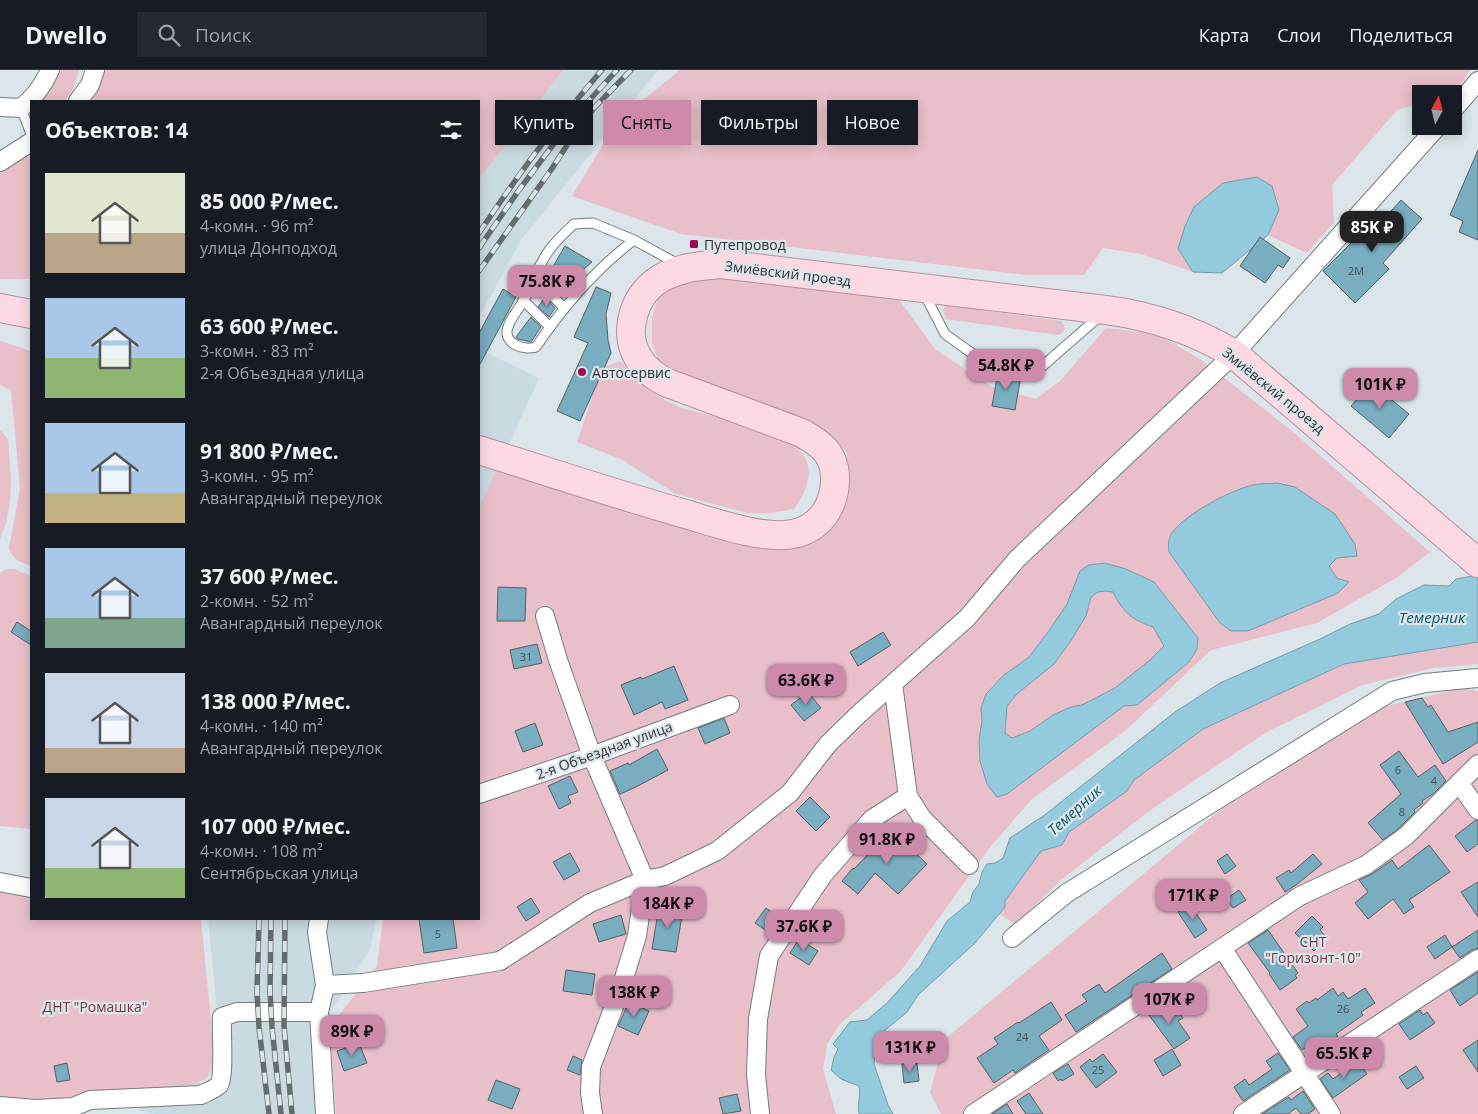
<!DOCTYPE html>
<html lang="ru">
<meta charset="utf-8">
<style>
body{margin:0;font-family:"Open Sans",sans-serif;background:#242831;color:#f1f3f6;height:100vh;display:flex;flex-direction:column;font-size:19px;white-space:nowrap}
*{box-sizing:border-box;margin:0}
p{font-size:16px;color:#9ea1a6}
.icon{flex:none;width:28px;height:28px;fill:none;stroke:currentColor;stroke-width:2;stroke-linecap:round;stroke-linejoin:round}
.map{position:relative;flex:1;overflow:hidden}
.side{position:absolute;left:30px;top:30px;width:450px;height:820px;display:flex;flex-direction:column;background:#171b24;border-radius:0px;box-shadow:0 2px 12px #0003}
.side>*{flex:none}
.banner{position:absolute;left:495px;top:30px;width:475px;height:45px;display:flex;gap:10px}
.needle{width:32px;rotate:7deg}
.fabs{position:absolute;left:1412px;top:15px;display:grid;gap:10px}
.fabs a{display:grid;place-items:center;width:50px;height:50px;border-radius:0px;background:#171b24;box-shadow:0 2px 12px #0003;font-size:25px}
.price{position:absolute;translate:-50% -42px;padding:0 11px;border-radius:10px;background:#cd8aab;color:#111;font-size:16px;line-height:32px;filter:drop-shadow(0 1px 2px #0008)}
.price::after{content:'';position:absolute;left:50%;top:30px;width:15px;height:11px;margin-left:-8px;background:inherit;clip-path:polygon(0 0,100% 0,50% 100%)}
.price.on{background:#222;color:#fff}
ul{padding:0;list-style:none}
li{display:flex;align-items:center;gap:15px;height:125px;padding:0 15px}
li span{display:grid;place-items:center;flex:none;width:140px;height:100px;border-radius:0px;color:#555}
li>.icon{margin-inline-start:auto}
span .icon{width:60px;height:60px;fill:#fffc;stroke-width:1}
li b{font-size:21px}
h2{display:flex;justify-content:space-between;align-items:center;height:60px;padding:0 15px;font-size:21px}
.chip{padding:0 18px;border-radius:0px;background:#171b24;box-shadow:0 2px 12px #0003;font-size:18px;line-height:45px}
.chip.on{background:#cd8aab;color:#111}
header{display:flex;align-items:center;gap:30px;box-sizing:border-box;height:70px;padding:0 25px;background:#171b24;border-bottom:1px solid #363941}
header strong{font-size:24px}
nav{display:flex;gap:28px;margin-inline-start:auto;font-size:18px}
.search{width:350px;height:45px;background:#242831;display:flex;align-items:center;gap:12px;box-sizing:border-box;padding:0 18px;border-radius:0px;color:#9ea1a6;font-size:19px}
.map>svg:first-child{display:block}
</style>
<header>
<strong>Dwello</strong>
<div class="search"><svg class="icon" aria-label="search" viewBox="0 0 24 24"><circle cx="10" cy="10" r="6"/><path d="M15 15l6 6"/></svg>Поиск</div>
<nav><a>Карта</a><a>Слои</a><a>Поделиться</a></nav>
</header>
<div class="map">
<svg width="1478" height="1044" viewBox="0 0 1478 1044">
<rect width="100%" height="100%" fill="#dce5e9"/>
<!-- built -->
<g fill="#c9dae0">
<polygon points="518,0 658,0 521,170 479,248 479,52"/>
<polygon points="479,279 539,308 480,438 479,438"/>
<polygon points="208,849 376,849 370,880 321,956 328,1044 154,1044 140,1041 138,1017 224,1011"/>
</g>
<!-- green -->
<g fill="#e9bfc9">
<polygon points="54,0 79,0 73,19 65,31 35,31"/>
<polygon points="104,0 563,0 479,109 479,31 89,31"/>
<polygon points="680,0 1470,0 1455,23 1421,24 1421,33 1397,40 1332,115 1334,152 1307,183 1268,165 1279,140 1178,179 1193,202 1141,184 1103,178 1084,205 1027,205 681,164 572,126 617,51"/>
<polygon points="31,81 31,209 0,209 0,102"/>
<path d="M740,207l136,14 23,9 36,49 55,37 46,13 24,-18 46,-53 51,6 43,25 92,72 138,121 -34,26 -79,45 -106,27 -86,81 -93,68 -42,48 -90,125 -59,51 -14,21 -4,25 13,45h-500l-6,-87 47,-61 6,-47h96v-411l20,-43 293,83 37,-17c9,-26 20,-51 18,-79l-21,-19 -143,-57 -25,-17 -6,-15v-27l6,-19 23,-16 17,-3z"/>
<path d="M948,235l113,16c6,6 4,12 -3,14l-112,-16 -3,-8 2,-5z"/>
<path d="M0,271l31,10v215c-10,-4 -19,-6 -22,-18l11,-60 -9,-98 -11,-5z"/>
<path d="M620,291c16,17 32,34 53,43 45,21 180,22 121,105l-24,4h-22l-72,-19 -55,-35 -44,-17 25,-74z"/>
<polygon points="0,360 8,369 11,409 10,431 6,453 0,469"/>
<polygon points="6,499 14,499 31,506 31,759 0,756 0,503"/>
<polygon points="1478,572 1478,594 1433,598 1362,615 1267,662 1149,741 1061,810 1016,854 999,844 1005,837 1005,831 1041,781 1062,775 1069,762 1127,721 1134,710 1203,659 1344,594"/>
<polygon points="1462,618 1478,621 1478,1044 941,1044 930,1023 944,970 1249,716 1378,638"/>
<polygon points="0,814 31,823 31,849 201,849 215,992 207,1008 191,1015 0,1034"/>
</g>
<!-- water -->
<g fill="#94cadd" stroke="#769dab" fill-rule="evenodd">
<polygon points="1257,107 1272,116 1279,140 1268,165 1222,203 1193,202 1178,179 1185,156 1194,137 1223,113"/>
<path d="M1277,413l18,4 40,27 20,30 2,12 -20,2 -8,8 8,12 12,4 -11,11 -90,38h-17l-11,-8 -51,-71c-1,-7 -1,-13 3,-19 13,-19 59,-43 81,-48 7,-2 16,-1 24,-2z"/>
<path d="M1105,493l21,6 28,13 44,56 -1,11 -8,13 -52,43 -13,1 -117,88 -10,3 -10,-13 -7,-23 -1,-21 3,-19 -1,-13 5,-14 18,-19 25,-18 17,-22 21,-31 13,-33 9,-6zM1105,521l8,1c10,20 19,28 40,35l11,19 -14,14 -35,28 -33,17 -11,2 -18,8 -23,16 -18,7 -7,-5 2,-27 10,-12 37,-30 18,-25 14,-23 5,-19 7,-5z"/>
<path d="M1478,505v67l-134,22 -141,65 -69,51 -7,11 -58,41 -7,13 -21,6 -36,50v6l-30,36 -57,52 -11,17 -30,25 -3,27 14,41 5,9h-34c-2,-10 2,-18 0,-28l-18,-7 -10,-9 3,-13 4,-8 -5,-5 17,-22 17,-2 20,-17 33,-37 27,-45 23,-19 3,-10 6,-8 3,-12 5,-8 8,-1 8,-5 7,-20 36,-24 129,-102 45,-29 100,-44 30,-15 29,-10 17,-15 28,-14 25,1 7,-7z"/>
</g>
<!-- building -->
<g fill="#79adc0" stroke="#586064">
<polygon points="1478,80 1478,170 1459,162 1463,151 1450,145"/>
<polygon points="1401,130 1422,149 1383,193 1389,199 1355,233 1323,201 1357,167 1363,172"/>
<polygon points="1260,167 1290,188 1283,198 1278,195 1265,213 1240,196"/>
<polygon points="565,176 592,192 575,207 554,195"/>
<polygon points="596,217 611,223 606,244 608,270 611,283 580,351 557,341 588,273 574,267"/>
<polygon points="503,219 516,227 479,296 479,263"/>
<polygon points="545,227 555,238 549,247 538,237"/>
<polygon points="531,247 541,257 531,272 518,269 516,267"/>
<polygon points="998,302 1021,306 1015,340 992,336"/>
<polygon points="1371,313 1409,344 1389,368 1351,336"/>
<polygon points="498,517 526,518 525,551 497,551"/>
<polygon points="17,552 31,561 31,575 11,562"/>
<polygon points="883,562 891,575 858,596 850,582"/>
<polygon points="537,574 542,593 514,599 510,580"/>
<polygon points="674,596 688,630 665,639 662,632 634,645 621,615 641,607 642,609"/>
<polygon points="808,622 821,638 804,651 791,635"/>
<polygon points="1422,628 1428,637 1431,635 1448,662 1478,652 1478,672 1443,694 1405,632"/>
<polygon points="724,648 730,663 705,674 698,658"/>
<polygon points="535,653 543,675 523,682 515,661"/>
<polygon points="657,679 668,700 634,718 620,724 610,701 628,693 629,695"/>
<polygon points="1399,681 1418,707 1435,695 1446,711 1433,724 1422,731 1423,733 1414,740 1415,742 1397,760 1383,770 1368,753 1401,724 1380,695"/>
<polygon points="570,706 578,722 568,726 571,733 559,739 548,716"/>
<polygon points="810,727 830,747 816,761 796,741"/>
<polygon points="1476,750 1478,750 1478,774 1467,782 1455,766"/>
<polygon points="891,760 927,794 898,824 875,803 858,824 842,811 853,798 854,799"/>
<polygon points="1429,775 1450,802 1409,830 1414,837 1404,844 1393,829 1368,849 1355,833 1368,822 1359,810 1372,804 1392,790 1398,799"/>
<polygon points="570,783 580,801 564,810 553,792"/>
<polygon points="1227,784 1236,796 1225,804 1217,791"/>
<polygon points="1313,784 1322,794 1296,815 1285,822 1276,808 1289,800 1291,803"/>
<polygon points="1478,812 1478,847 1461,822"/>
<polygon points="1239,820 1246,830 1233,838 1226,829"/>
<polygon points="531,828 540,842 526,851 517,837"/>
<polygon points="1190,834 1207,860 1195,868 1178,842"/>
<polygon points="659,836 683,839 676,882 652,879"/>
<polygon points="766,838 780,848 770,863 755,853"/>
<polygon points="621,845 626,864 599,872 593,854"/>
<polygon points="1312,846 1323,857 1320,860 1327,868 1314,881 1295,863"/>
<polygon points="419,849 453,849 457,878 424,883"/>
<polygon points="1268,860 1298,903 1295,905 1297,908 1280,920 1269,904 1270,903 1248,873"/>
<polygon points="1478,860 1478,878 1472,880 1460,888 1452,877"/>
<polygon points="1445,865 1452,877 1435,889 1427,877"/>
<polygon points="799,869 818,881 809,895 790,883"/>
<polygon points="1162,883 1172,899 1076,962 1065,945 1087,931 1082,925 1099,914 1105,923"/>
<polygon points="566,900 595,904 592,925 563,921"/>
<polygon points="1478,902 1478,923 1460,936 1450,920"/>
<polygon points="1333,918 1338,926 1343,922 1348,929 1365,918 1375,933 1361,942 1363,945 1336,964 1338,966 1322,978 1316,970 1302,980 1293,967 1308,956 1296,939 1307,931 1309,933 1316,928 1317,930"/>
<polygon points="629,932 649,941 638,965 618,956"/>
<polygon points="1051,932 1062,950 1039,966 1049,980 1015,1003 1013,1000 994,1013 977,988 998,974 994,968 1018,952 1019,953"/>
<polygon points="1157,934 1163,942 1173,934 1183,948 1178,951 1190,968 1174,979 1146,941"/>
<polygon points="1420,940 1423,945 1427,942 1435,953 1410,970 1399,954"/>
<polygon points="1478,970 1478,1002 1463,980"/>
<polygon points="359,973 367,993 344,1001 337,981"/>
<polygon points="1368,974 1377,987 1363,996 1354,983"/>
<polygon points="1172,979 1181,995 1163,1006 1154,990"/>
<polygon points="1278,983 1290,1000 1243,1031 1234,1017 1245,1009 1249,1015 1272,999 1266,991"/>
<polygon points="1103,984 1117,1002 1096,1018 1080,997 1090,989 1092,992"/>
<polygon points="573,986 582,990 580,1005 567,1000"/>
<polygon points="1358,991 1367,1004 1333,1028 1320,1009 1328,1003 1333,1009"/>
<polygon points="67,993 70,1010 57,1012 54,996"/>
<polygon points="917,993 919,1011 904,1013 902,994"/>
<polygon points="1068,994 1074,1004 1062,1011 1061,1009 1058,1011 1053,1003"/>
<polygon points="1416,996 1424,1008 1407,1019 1399,1007"/>
<polygon points="496,1010 520,1019 512,1039 488,1030"/>
<polygon points="1303,1021 1315,1039 1308,1044 1301,1044 1296,1038 1288,1044 1262,1044 1289,1027 1291,1030"/>
<polygon points="1029,1023 1043,1044 1026,1044 1017,1031"/>
<polygon points="737,1024 741,1041 723,1044 719,1028"/>
<polygon points="1007,1034 1013,1044 992,1044"/>
</g>
<g fill="none" stroke-linecap="round" stroke-linejoin="round">
<defs>
<g id="service">
<polyline points="21,38 31,64"/>
<path d="M540,195c-5,11 -10,23 -16,35 -5,9 -13,17 -16,27 -6,16 15,24 28,20 27,-40 60,-78 98,-107"/>
<polyline points="924,223 945,264 984,292 1030,302 1038,300 1101,245"/>
<polyline points="523,230 550,257"/>
<path d="M564,238c-6,-7 -19,-18 -23,-26 -9,-20 20,-46 33,-58l19,-1 41,17 44,24"/>
</g>
<g id="minor">
<polyline points="78,31 90,15 95,0"/>
<path d="M0,37l21,1c14,-11 22,-22 29,-38"/>
<polyline points="1454,39 1478,11"/>
<polyline points="0,92 31,72"/>
<polyline points="545,546 558,590 592,686 645,810 637,866 620,921 591,997 590,1023 593,1044"/>
<polyline points="893,614 908,726 922,748 969,795"/>
<polyline points="1459,713 1478,740"/>
<polyline points="479,724 592,686 730,635"/>
<polyline points="0,812 31,818"/>
<polyline points="319,849 317,862 325,915 319,942 325,1044"/>
<polyline points="1012,868 1067,823 1392,621 1425,613 1478,608"/>
<polyline points="1222,878 1331,1044"/>
<polyline points="325,915 363,913 500,891 590,833 645,810 665,806 717,781 790,723 828,674 860,643 967,548 1017,489 1234,284 1438,56"/>
<path d="M0,1036l36,3 37,-2 17,-7 111,-5c6,-3 14,-6 18,-10 6,-10 2,-54 3,-68l15,-5h82"/>
<polyline points="760,1044 756,1004 758,949 769,886 823,805 872,749 908,726"/>
<polyline points="973,1044 1300,826 1366,795 1406,766 1478,694"/>
<polyline points="1243,1044 1478,889"/>
</g>
<g id="primary">
<polyline points="0,238 31,244"/>
<path d="M479,380c70,22 139,45 210,65 27,8 75,25 103,19 29,-5 44,-30 43,-58 -1,-23 -14,-32 -33,-43l-137,-51c-10,-6 -18,-11 -24,-20 -21,-28 -7,-71 24,-86 18,-9 36,-10 56,-12l385,46c46,6 88,20 128,44l244,209"/>
</g>
</defs>
<!-- service casing -->
<use href="#service" stroke="#747d80" stroke-width="11"/>
<!-- minor casing -->
<use href="#minor" stroke="#747d80" stroke-width="20"/>
<!-- primary casing -->
<use href="#primary" stroke="#b5909a" stroke-width="30"/>
<!-- service -->
<use href="#service" stroke="#fff" stroke-width="9"/>
<!-- minor -->
<use href="#minor" stroke="#fff" stroke-width="18"/>
<!-- primary -->
<use href="#primary" stroke="#fddae3" stroke-width="28"/>
<defs>
<g id="rail">
<path d="M479,163c38,-57 78,-111 123,-163"/>
<polyline points="479,178 519,120 574,47 617,0"/>
<polyline points="479,201 551,100 580,55 594,38 631,0"/>
<polyline points="259,849 257,922 259,957 269,1044"/>
<polyline points="271,849 270,922 272,957 281,1044"/>
<polyline points="285,849 284,956 292,1044"/>
</g>
</defs>
<!-- rail casing -->
<use href="#rail" stroke="#666b6e" stroke-width="5.5"/>
<!-- rail -->
<use href="#rail" stroke="#dce5e9" stroke-width="4" stroke-dasharray="11" stroke-linecap="butt"/>
</g>
<!-- markers -->
<g fill="#a0094f" stroke="#dce5e9" stroke-width="2">
<rect x="689" y="169" width="10" height="10" rx="2.5"/>
<circle cx="582" cy="302" r="5"/>
</g>
<g text-anchor="middle" dominant-baseline="central" stroke-width="4.5" stroke-linejoin="round" paint-order="stroke">
<!-- number labels -->
<g font-size="11" fill="#425258">
<text x="1356" y="200">2М</text>
<text x="526" y="586">31</text>
<text x="1398" y="699">6</text>
<text x="1434" y="710">4</text>
<text x="1402" y="741">8</text>
<text x="438" y="863">5</text>
<text x="1343" y="938">26</text>
<text x="1022" y="966">24</text>
<text x="1098" y="999">25</text>
</g>
<!-- poi labels -->
<g font-size="14" fill="#303335" stroke="#dce5e9" text-anchor="start">
<text x="704" y="174">Путепровод</text>
<text x="592" y="302">Автосервис</text>
</g>
<!-- street labels -->
<g font-size="14" fill="#303335" stroke="#dce5e9">
<text transform="translate(788 203) rotate(7)">Змиёвский проезд</text>
<text transform="translate(1274 320) rotate(39)">Змиёвский проезд</text>
<text transform="translate(604 680) rotate(-20)">2-я Объездная улица</text>
</g>
<!-- park labels -->
<g font-size="14" fill="#79394c" stroke="#dce5e9">
<text x="1313" y="871">СНТ<tspan x="1313" dy="16">"Горизонт-10"</tspan></text>
<text x="95" y="936">ДНТ "Ромашка"</text>
</g>
<!-- water labels -->
<g font-size="15" font-style="italic" fill="#0c566a" stroke="#dce5e9">
<text x="1432" y="547">Темерник</text>
<text transform="translate(1074 740) rotate(-42)">Темерник</text>
</g>
</g>
</svg>
<div class="fabs">
<a><svg class="needle" viewBox="-14 -14 28 28"><path d="M0-13l5 13h-10z" fill="#e53935"/><path d="M0 13l5-13h-10z" fill="#9ea1a6"/></svg></a>
</div>
<b class="price on" style="left:1372px;top:183px">85K ₽</b>
<b class="price" style="left:547px;top:237px">75.8K ₽</b>
<b class="price" style="left:1006px;top:321px">54.8K ₽</b>
<b class="price" style="left:1380px;top:340px">101K ₽</b>
<b class="price" style="left:806px;top:636px">63.6K ₽</b>
<b class="price" style="left:887px;top:795px">91.8K ₽</b>
<b class="price" style="left:1193px;top:851px">171K ₽</b>
<b class="price" style="left:668px;top:859px">184K ₽</b>
<b class="price" style="left:804px;top:882px">37.6K ₽</b>
<b class="price" style="left:634px;top:948px">138K ₽</b>
<b class="price" style="left:1169px;top:955px">107K ₽</b>
<b class="price" style="left:352px;top:987px">89K ₽</b>
<b class="price" style="left:910px;top:1003px">131K ₽</b>
<b class="price" style="left:1344px;top:1009px">65.5K ₽</b>
<div class="banner">
<a class="chip">Купить</a>
<a class="chip on">Снять</a>
<a class="chip">Фильтры</a>
<a class="chip">Новое</a>
</div>
<section class="side">
<h2>Объектов: 14<svg class="icon" aria-label="filters" viewBox="0 0 24 24"><path d="M4 7h16M4 17h16"/><circle cx="9" cy="7" r="2"/><circle cx="15" cy="17" r="2"/></svg></h2>
<ul>
<li><span style="background:linear-gradient(#dfe7d0 60%,#b9a48a 0)"><svg class="icon" aria-label="home" viewBox="0 0 24 24"><path d="M3 11l9-7 9 7M6 9v11h12V9"/></svg></span><div><b>85 000 ₽/мес.</b><p>4-комн. · 96 m²</p><p>улица Донподход</p></div></li>
<li><span style="background:linear-gradient(#a9c7e8 60%,#8fb573 0)"><svg class="icon" aria-label="home" viewBox="0 0 24 24"><path d="M3 11l9-7 9 7M6 9v11h12V9"/></svg></span><div><b>63 600 ₽/мес.</b><p>3-комн. · 83 m²</p><p>2-я Объездная улица</p></div></li>
<li><span style="background:linear-gradient(#a9c7e8 70%,#c2b280 0)"><svg class="icon" aria-label="home" viewBox="0 0 24 24"><path d="M3 11l9-7 9 7M6 9v11h12V9"/></svg></span><div><b>91 800 ₽/мес.</b><p>3-комн. · 95 m²</p><p>Авангардный переулок</p></div></li>
<li><span style="background:linear-gradient(#a9c7e8 70%,#7fa58c 0)"><svg class="icon" aria-label="home" viewBox="0 0 24 24"><path d="M3 11l9-7 9 7M6 9v11h12V9"/></svg></span><div><b>37 600 ₽/мес.</b><p>2-комн. · 52 m²</p><p>Авангардный переулок</p></div></li>
<li><span style="background:linear-gradient(#c9d6e8 75%,#b9a48a 0)"><svg class="icon" aria-label="home" viewBox="0 0 24 24"><path d="M3 11l9-7 9 7M6 9v11h12V9"/></svg></span><div><b>138 000 ₽/мес.</b><p>4-комн. · 140 m²</p><p>Авангардный переулок</p></div></li>
<li><span style="background:linear-gradient(#c9d6e8 70%,#8fb573 0)"><svg class="icon" aria-label="home" viewBox="0 0 24 24"><path d="M3 11l9-7 9 7M6 9v11h12V9"/></svg></span><div><b>107 000 ₽/мес.</b><p>4-комн. · 108 m²</p><p>Сентябрьская улица</p></div></li>
</ul>
</section>
</div>
